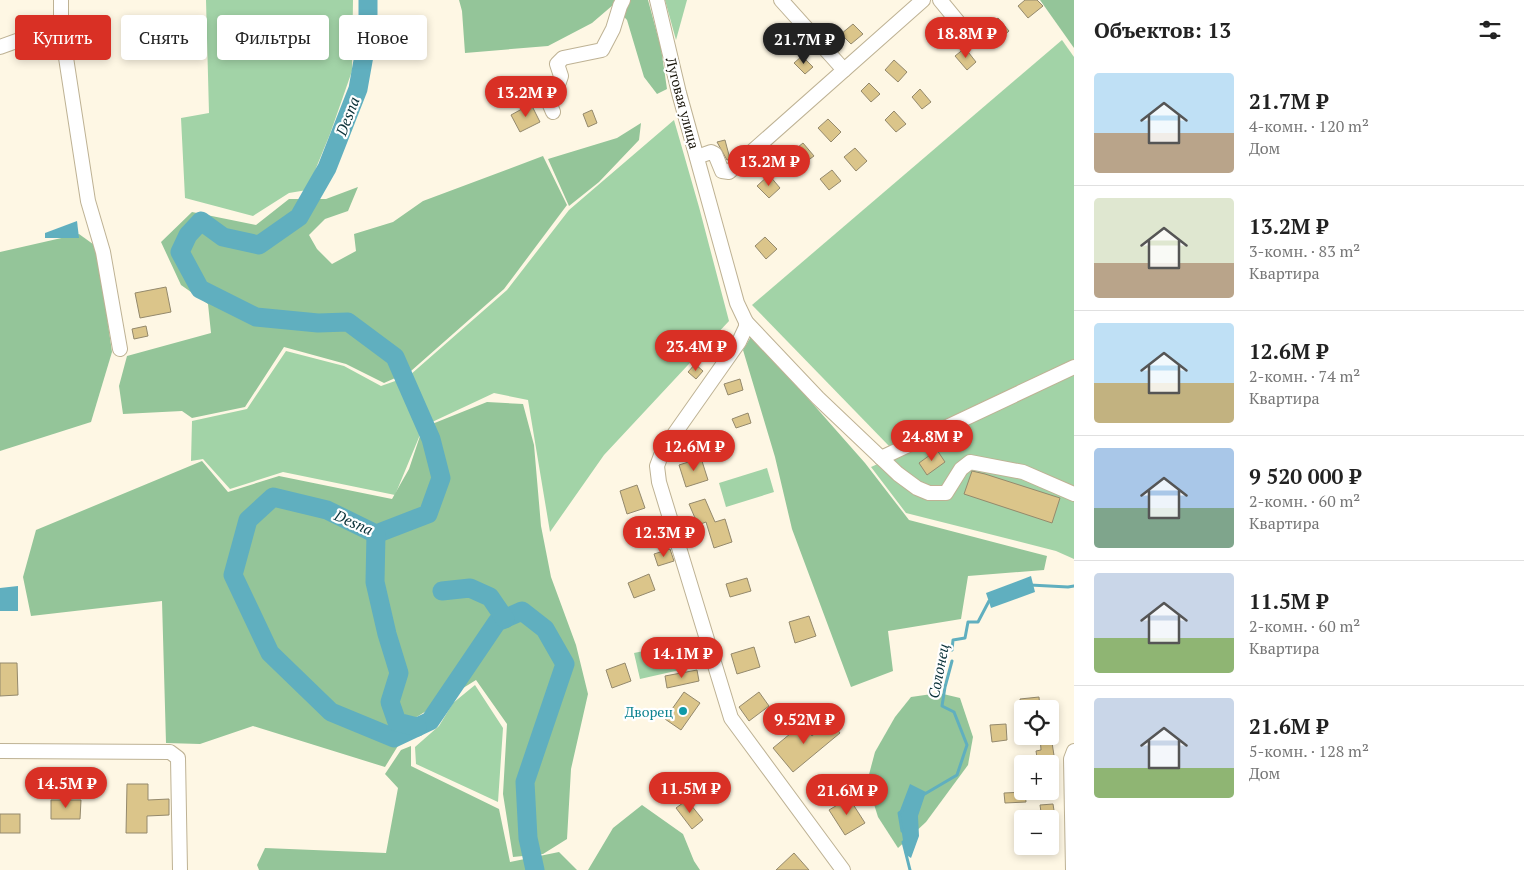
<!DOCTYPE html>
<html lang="ru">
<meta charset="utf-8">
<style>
body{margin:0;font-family:"PT Serif",serif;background:#f2f2f2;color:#222;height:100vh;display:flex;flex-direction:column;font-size:19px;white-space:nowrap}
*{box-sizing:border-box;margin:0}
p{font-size:16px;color:#767676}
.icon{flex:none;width:28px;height:28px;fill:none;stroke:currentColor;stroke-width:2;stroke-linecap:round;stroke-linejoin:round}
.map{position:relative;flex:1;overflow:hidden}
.panel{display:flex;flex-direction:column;background:#fff;width:450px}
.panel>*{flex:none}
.top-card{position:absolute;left:15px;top:15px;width:475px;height:45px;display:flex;gap:10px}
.tools{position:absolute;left:1014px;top:700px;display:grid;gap:10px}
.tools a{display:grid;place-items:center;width:45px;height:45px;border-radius:5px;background:#fff;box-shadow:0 2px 8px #0003;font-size:25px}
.price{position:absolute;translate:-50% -42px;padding:0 11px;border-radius:18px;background:#d93025;color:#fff;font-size:16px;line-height:32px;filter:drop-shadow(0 1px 2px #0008)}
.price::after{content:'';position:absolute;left:50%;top:30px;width:15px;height:11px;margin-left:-8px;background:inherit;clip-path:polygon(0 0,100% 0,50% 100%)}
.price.selected{background:#222;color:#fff}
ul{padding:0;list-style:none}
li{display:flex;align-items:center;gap:15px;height:125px;padding:0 20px}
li+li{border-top:1px solid #e0e0e0}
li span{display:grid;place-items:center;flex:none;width:140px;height:100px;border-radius:5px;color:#555}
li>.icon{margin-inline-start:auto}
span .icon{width:60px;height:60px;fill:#fffc;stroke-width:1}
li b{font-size:21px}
h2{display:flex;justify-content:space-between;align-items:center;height:60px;padding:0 20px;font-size:21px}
.chip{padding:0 18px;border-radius:5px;background:#fff;box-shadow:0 2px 8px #0003;font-size:18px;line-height:45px}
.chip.selected{background:#d93025;color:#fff}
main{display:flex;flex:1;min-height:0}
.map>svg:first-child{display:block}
</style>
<main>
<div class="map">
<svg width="1074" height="870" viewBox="0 0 1074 870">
<rect width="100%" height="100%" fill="#fef7e4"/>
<!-- green -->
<g fill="#a2d3a7">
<polygon points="206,0 353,0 352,71 330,134 307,190 289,193 253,216 185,198 181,118 209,113"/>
<polygon points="665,0 687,0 676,40"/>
<polygon points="1062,40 1074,57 1074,359 889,446 752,305"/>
<polygon points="674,120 699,207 729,321 604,455 550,532 528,400 494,393 430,423 410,375 507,290 569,210"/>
<polygon points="286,351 344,366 381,386 398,380 422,430 395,495 283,472 230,489 203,459 191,461 192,421 247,409"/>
<polygon points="1074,375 1074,559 1056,551 906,513 871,467"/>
<polygon points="767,468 774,492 726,507 719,483"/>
<polygon points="687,642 693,667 640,679 634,653"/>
<polygon points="475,685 503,728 498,802 416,764 415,747 439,726 453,703"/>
</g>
<!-- forest -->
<g fill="#94c599">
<polygon points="459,0 648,0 661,48 667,89 657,94 644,77 627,20 613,5 592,23 548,46 465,53 462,11"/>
<polygon points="1040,0 1074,0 1074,48"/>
<polygon points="641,123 639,140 599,182 569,206 548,159 617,138"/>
<polygon points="543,156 567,205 504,289 411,371 384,383 346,364 284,347 245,407 192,418 182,411 123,414 119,386 127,356 211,333 208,304 181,285 161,242 192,212 256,225 289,199 326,199 358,187 348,211 325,219 309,235 317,249 332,264 356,251 354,234 393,222 423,201"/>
<polygon points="79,234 97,247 112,352 91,422 0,451 0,252"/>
<polygon points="752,335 865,463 909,520 1047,556 1044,570 968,576 961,619 888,631 893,671 851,687 792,529 775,457 743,350"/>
<polygon points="487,402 523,404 534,445 541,526 551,577 576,645 588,694 571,769 567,839 543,854 513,857 503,794 507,724 476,680 415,718 385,767 253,726 200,744 166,743 162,601 31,616 23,577 36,530 202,461 228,492 279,476 392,499 409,469 422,430 432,424"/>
<polygon points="939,693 960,698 973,737 968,765 926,822 898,848 878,817 867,782 875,752 895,717 911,697"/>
<polygon points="411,746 411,766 499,809 510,862 559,852 577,870 259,870 257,865 265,848 386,853 398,788 385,774 401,750"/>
<polygon points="642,805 683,834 694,861 700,870 588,870 613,828"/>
</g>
<!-- water -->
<g fill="#60afbf">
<polygon points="77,221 79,238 45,238 45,233"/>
<polygon points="1031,576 1035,592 991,608 986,593"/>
<polygon points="18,586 18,611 0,611 0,588"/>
<polygon points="910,784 926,792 918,816 919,836 911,858 905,854 899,813"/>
</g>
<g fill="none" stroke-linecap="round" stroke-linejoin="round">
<!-- stream -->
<g stroke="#60afbf" stroke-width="3">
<polyline points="1030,585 1068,587 1074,586"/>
<polyline points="952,650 953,640 965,638 968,622 978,622 989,601 991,600"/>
<polyline points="923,795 957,775 967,745 954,712 942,706 945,687 952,661"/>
<polyline points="902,831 899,813 902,811"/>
<polyline points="903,842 910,870"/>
</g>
<!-- river -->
<g stroke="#60afbf" stroke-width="19">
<polyline points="368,0 368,33 358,89 327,168 299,217 259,245 223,237 201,221 188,235 180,252 200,289 256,317 318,323 348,322 395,357 431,439 441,478 428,514 376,534 327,510 273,497 248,520 233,575 270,653 331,712 394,738 430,721 497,622 522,611 545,629 565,664 525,782 528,838 535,870"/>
<polyline points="376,534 375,582 387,634 399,673 390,702 397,722 417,727"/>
<polyline points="442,591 470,588 490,597 505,619"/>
</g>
</g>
<!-- building -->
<g fill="#dbc58a" stroke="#94896c">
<polygon points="1025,0 1037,0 1043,6 1028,18 1018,6"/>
<polygon points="939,18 951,32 941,41 929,26"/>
<polygon points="998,18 1009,31 1000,39 989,26"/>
<polygon points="853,24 863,34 851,44 841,34"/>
<polygon points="965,48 976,62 967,70 955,56"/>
<polygon points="802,56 813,67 805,74 794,63"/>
<polygon points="894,60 907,72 898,82 885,70"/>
<polygon points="869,83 880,94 871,102 861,91"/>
<polygon points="920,89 931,102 922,109 912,97"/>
<polygon points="531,104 540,122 520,132 511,115"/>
<polygon points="592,110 597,123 588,127 583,114"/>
<polygon points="894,111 906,124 896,132 885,120"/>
<polygon points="828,119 841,132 831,142 818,128"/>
<polygon points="725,140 730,159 727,160 717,142"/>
<polygon points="803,143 814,156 803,164 793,151"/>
<polygon points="855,148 867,161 856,171 844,157"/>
<polygon points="832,170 841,181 829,190 820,179"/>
<polygon points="769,175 780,188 769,198 757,186"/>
<polygon points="765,237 777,249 766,259 755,246"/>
<polygon points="166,287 171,312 140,318 135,293"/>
<polygon points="146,326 148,336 134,339 132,329"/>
<polygon points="695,364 703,371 696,379 688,372"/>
<polygon points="740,379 743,390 728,395 724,384"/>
<polygon points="748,413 751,423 736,428 732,419"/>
<polygon points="937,450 945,462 927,475 919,463"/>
<polygon points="701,458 708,480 686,487 679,465"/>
<polygon points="972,471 985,474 1060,498 1052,523 964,494"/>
<polygon points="637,485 645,508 627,514 620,491"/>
<polygon points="705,499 715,522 725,519 732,542 714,548 706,522 698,525 689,504"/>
<polygon points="670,549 674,561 658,566 654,554"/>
<polygon points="649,574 655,590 634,598 628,583"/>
<polygon points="747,578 751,591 730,597 726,584"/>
<polygon points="809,616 816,636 795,643 789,622"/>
<polygon points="754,647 760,667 737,674 731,654"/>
<polygon points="0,663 17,663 18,695 0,696"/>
<polygon points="625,663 631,681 612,688 606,670"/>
<polygon points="697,670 699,681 667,688 665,676"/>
<polygon points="684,692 700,703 681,730 665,719"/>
<polygon points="759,692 769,706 749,721 739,707"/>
<polygon points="1039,697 1040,709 1021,709 1020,699"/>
<polygon points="830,720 840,733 793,772 773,748 802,724 812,736"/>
<polygon points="1006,724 1007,740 992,742 990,725"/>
<polygon points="1040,736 1051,736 1055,762 1038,764 1036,751 1041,750"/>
<polygon points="127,784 148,784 148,800 169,799 169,815 147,816 147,833 126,833"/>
<polygon points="1025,792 1026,802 1005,803 1004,793"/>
<polygon points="849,798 865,823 845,835 829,810"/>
<polygon points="51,800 81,800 80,819 51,819"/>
<polygon points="687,800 703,820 692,829 676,808"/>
<polygon points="1053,804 1055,817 1042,819 1040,805"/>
<rect x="0" y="814" width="20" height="19"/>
<polygon points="794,853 809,870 776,870"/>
</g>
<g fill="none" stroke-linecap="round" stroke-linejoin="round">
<defs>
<g id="minor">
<polyline points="61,0 61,25 88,201 103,252 120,349"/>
<polyline points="657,0 679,93 737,303 746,322 746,327 739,342 663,450 657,466 659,482 731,718 843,870"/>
<polyline points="781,0 844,70"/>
<polyline points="940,0 963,28"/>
<polyline points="0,47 61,25"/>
<polyline points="553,112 544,91 549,86 559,82 561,76 557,64 563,58 602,50 613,29 620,6 623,0"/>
<polyline points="697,157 711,152 715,154 722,171 729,172 923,0"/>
<polyline points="746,322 818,398 898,474 917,488 929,493 946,493 961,469 970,462 1023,472 1074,494"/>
<polyline points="881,458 1074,367"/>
<polyline points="0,751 170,752 178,758 180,870"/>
<polyline points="1073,870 1071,759 1074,751"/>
</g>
</defs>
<!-- minor casing -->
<use href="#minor" stroke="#beb294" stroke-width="16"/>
<!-- minor -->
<use href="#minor" stroke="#fff" stroke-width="14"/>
</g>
<!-- markers -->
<circle fill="#0f9aa8" stroke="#fff" stroke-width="2" cx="683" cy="711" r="5"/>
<g text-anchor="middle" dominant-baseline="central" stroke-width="4.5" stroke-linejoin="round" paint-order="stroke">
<!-- street labels -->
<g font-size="14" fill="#161207" stroke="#fff">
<text transform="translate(683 103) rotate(75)">Луговая улица</text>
</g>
<!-- culture labels -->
<g font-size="14" fill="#0d838f" stroke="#fff" text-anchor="end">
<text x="673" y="711">Дворец</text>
</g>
<!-- water labels -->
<g font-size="15" font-style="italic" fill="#093138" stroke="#fff">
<text transform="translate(347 116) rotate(-69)">Desna</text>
<text transform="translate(354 522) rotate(24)">Desna</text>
<text transform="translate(938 671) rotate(-79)">Солонец</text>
</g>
</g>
</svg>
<div class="tools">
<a><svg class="icon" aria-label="locate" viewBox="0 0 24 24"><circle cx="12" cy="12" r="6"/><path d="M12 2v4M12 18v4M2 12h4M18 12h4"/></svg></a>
<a>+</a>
<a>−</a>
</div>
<b class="price" style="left:966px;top:59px">18.8M ₽</b>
<b class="price selected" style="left:804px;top:65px">21.7M ₽</b>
<b class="price" style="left:526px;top:118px">13.2M ₽</b>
<b class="price" style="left:769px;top:187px">13.2M ₽</b>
<b class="price" style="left:696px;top:372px">23.4M ₽</b>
<b class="price" style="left:932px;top:462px">24.8M ₽</b>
<b class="price" style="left:694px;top:472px">12.6M ₽</b>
<b class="price" style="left:664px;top:558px">12.3M ₽</b>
<b class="price" style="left:682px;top:679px">14.1M ₽</b>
<b class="price" style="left:804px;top:745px">9.52M ₽</b>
<b class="price" style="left:66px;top:809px">14.5M ₽</b>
<b class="price" style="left:690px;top:814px">11.5M ₽</b>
<b class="price" style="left:847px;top:816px">21.6M ₽</b>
<div class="top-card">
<a class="chip selected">Купить</a>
<a class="chip">Снять</a>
<a class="chip">Фильтры</a>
<a class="chip">Новое</a>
</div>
</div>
<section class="panel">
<h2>Объектов: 13<svg class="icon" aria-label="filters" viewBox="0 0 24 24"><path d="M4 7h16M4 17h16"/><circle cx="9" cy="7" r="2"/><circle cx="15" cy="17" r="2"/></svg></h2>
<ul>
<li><span style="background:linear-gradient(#bfe0f5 60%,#b9a48a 0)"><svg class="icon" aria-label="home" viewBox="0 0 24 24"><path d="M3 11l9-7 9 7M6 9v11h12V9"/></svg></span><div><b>21.7M ₽</b><p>4-комн. · 120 m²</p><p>Дом</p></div></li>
<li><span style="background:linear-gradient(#dfe7d0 65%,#b9a48a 0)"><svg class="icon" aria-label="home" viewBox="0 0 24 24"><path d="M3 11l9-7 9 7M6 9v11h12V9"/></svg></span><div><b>13.2M ₽</b><p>3-комн. · 83 m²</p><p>Квартира</p></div></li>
<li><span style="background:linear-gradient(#bfe0f5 60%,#c2b280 0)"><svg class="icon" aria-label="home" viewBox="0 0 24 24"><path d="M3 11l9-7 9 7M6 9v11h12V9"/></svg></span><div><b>12.6M ₽</b><p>2-комн. · 74 m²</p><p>Квартира</p></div></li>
<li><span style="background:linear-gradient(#a9c7e8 60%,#7fa58c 0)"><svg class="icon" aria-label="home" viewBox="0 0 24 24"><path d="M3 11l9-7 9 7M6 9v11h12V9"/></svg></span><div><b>9 520 000 ₽</b><p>2-комн. · 60 m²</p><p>Квартира</p></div></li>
<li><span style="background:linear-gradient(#c9d6e8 65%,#8fb573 0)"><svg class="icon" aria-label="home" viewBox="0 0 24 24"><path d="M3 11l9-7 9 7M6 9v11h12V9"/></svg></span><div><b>11.5M ₽</b><p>2-комн. · 60 m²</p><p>Квартира</p></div></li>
<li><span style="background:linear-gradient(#c9d6e8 70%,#8fb573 0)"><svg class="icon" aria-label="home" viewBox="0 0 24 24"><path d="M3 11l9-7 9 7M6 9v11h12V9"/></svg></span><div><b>21.6M ₽</b><p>5-комн. · 128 m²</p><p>Дом</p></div></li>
</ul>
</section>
</main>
